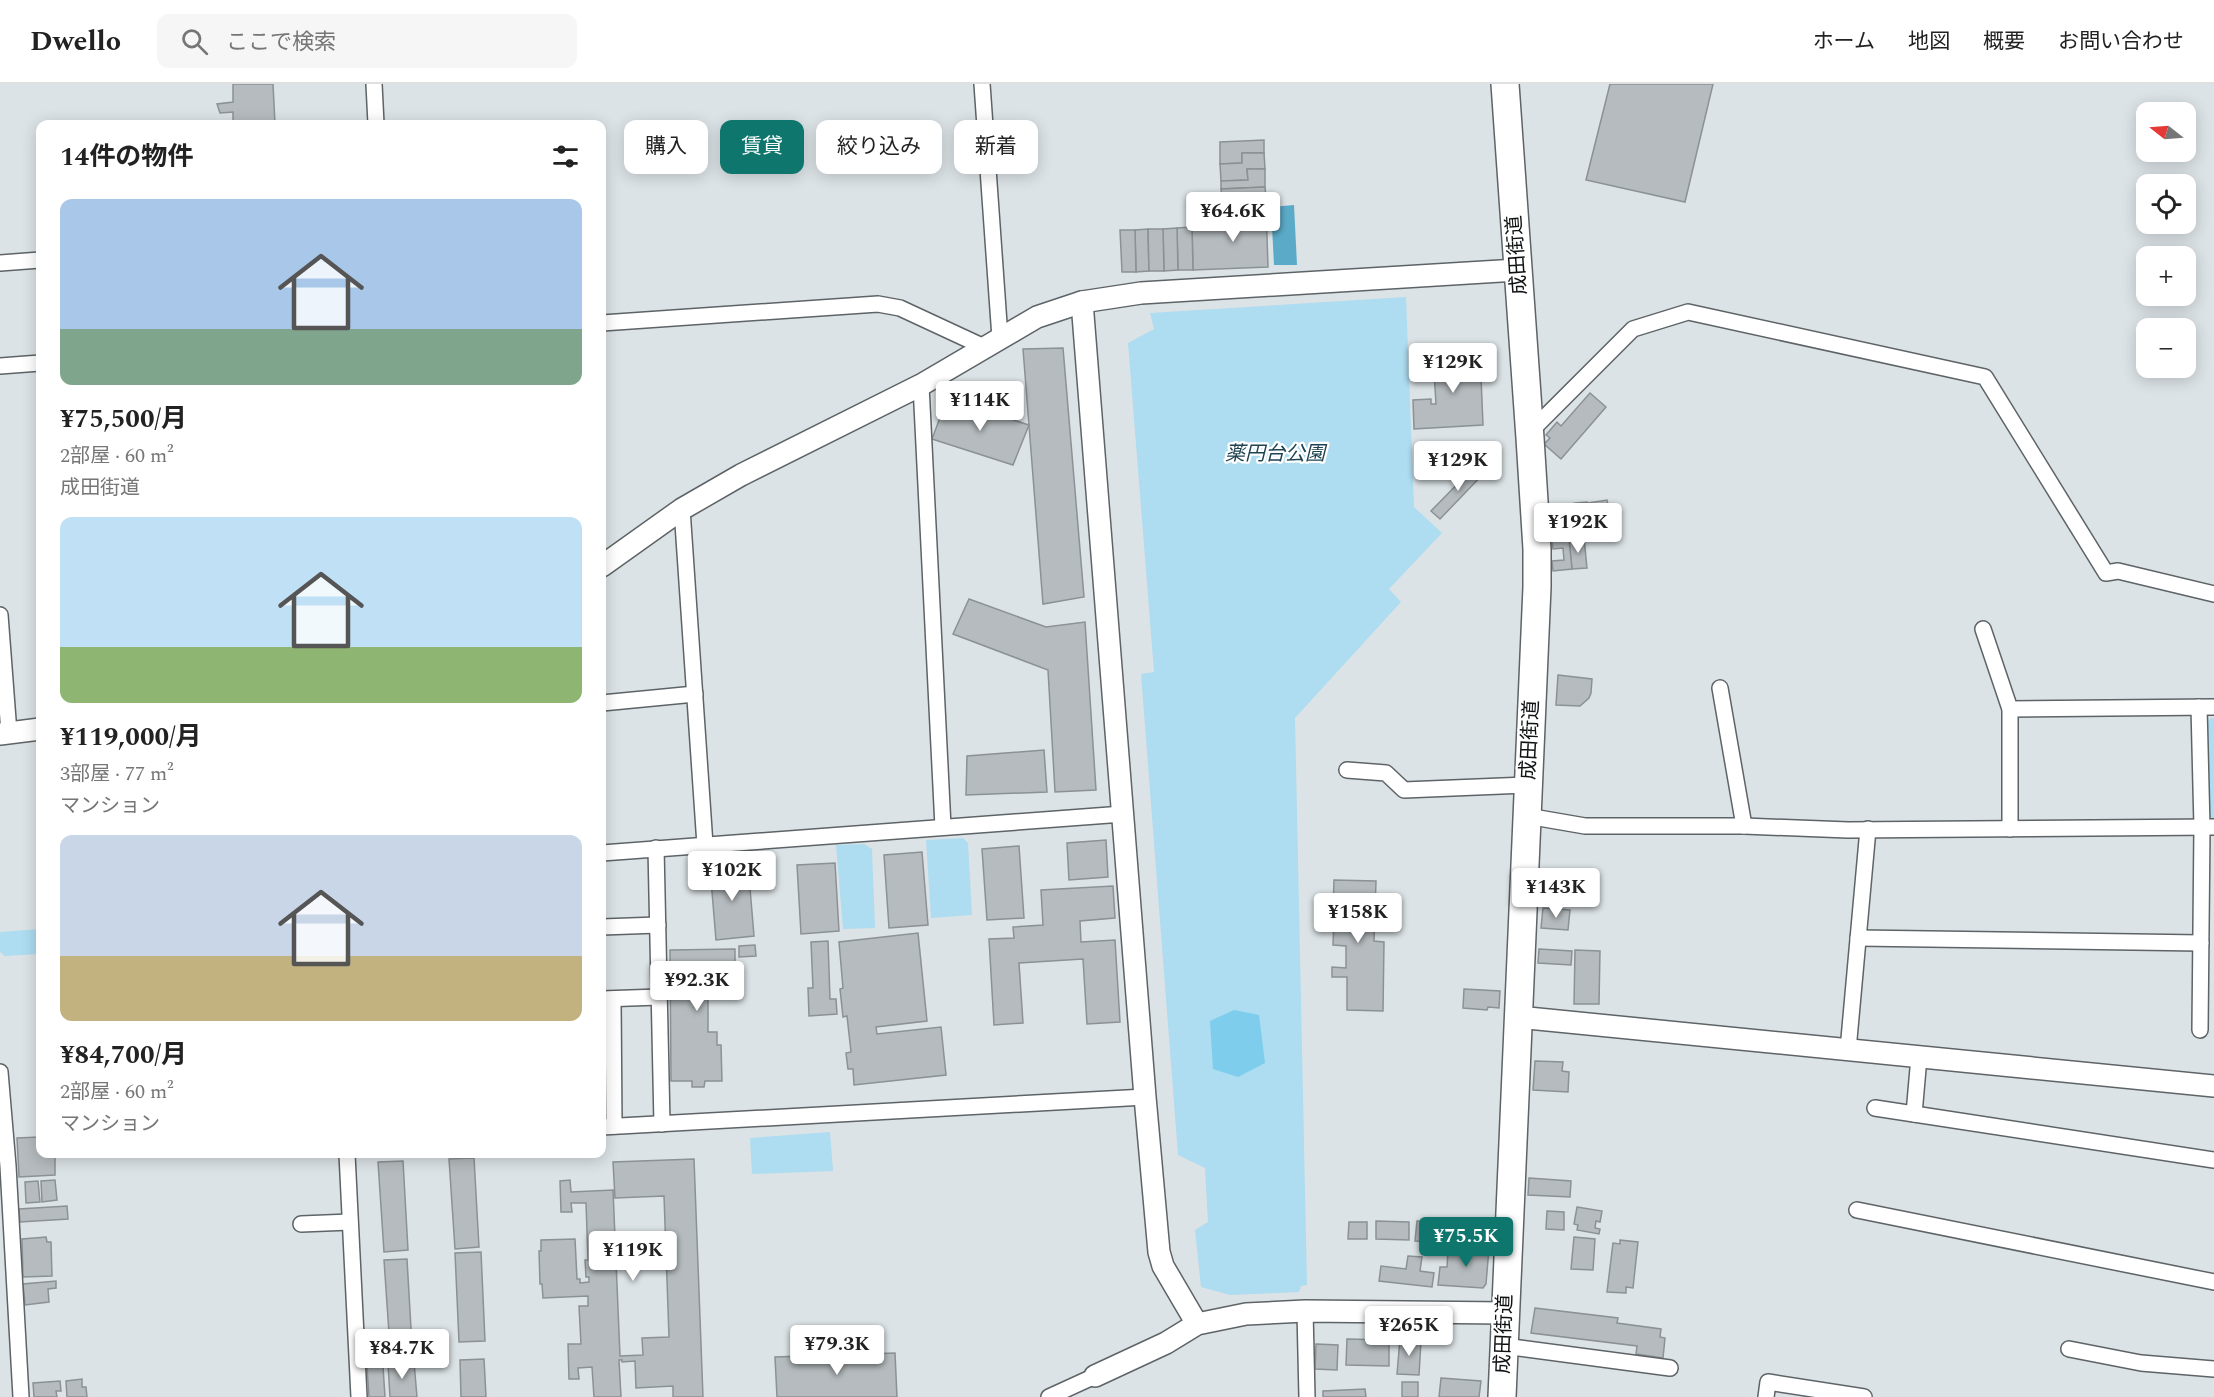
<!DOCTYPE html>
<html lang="ja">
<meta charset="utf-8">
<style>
body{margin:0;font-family:Spectral,"Noto Sans JP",serif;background:#f6f6f6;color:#222;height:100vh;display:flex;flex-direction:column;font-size:22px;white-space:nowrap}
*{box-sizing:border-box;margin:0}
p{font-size:20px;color:#767676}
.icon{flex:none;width:33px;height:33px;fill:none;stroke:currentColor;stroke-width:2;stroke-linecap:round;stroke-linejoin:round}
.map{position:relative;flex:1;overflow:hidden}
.panel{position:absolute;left:36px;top:36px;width:570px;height:1038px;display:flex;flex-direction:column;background:#fff;border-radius:12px;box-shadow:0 3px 15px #0003}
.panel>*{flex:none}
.banner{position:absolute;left:624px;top:36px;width:570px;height:54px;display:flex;gap:12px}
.needle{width:39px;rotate:287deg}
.buttons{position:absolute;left:2136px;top:18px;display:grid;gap:12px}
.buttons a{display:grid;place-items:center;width:60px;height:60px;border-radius:12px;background:#fff;box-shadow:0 3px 15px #0003;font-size:30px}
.price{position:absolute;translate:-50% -51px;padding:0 14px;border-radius:6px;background:#fff;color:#222;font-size:20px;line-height:39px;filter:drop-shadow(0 2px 3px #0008)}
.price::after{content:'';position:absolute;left:50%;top:36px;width:18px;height:14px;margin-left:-9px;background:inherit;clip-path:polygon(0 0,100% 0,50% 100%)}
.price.current{background:#0f766e;color:#fff}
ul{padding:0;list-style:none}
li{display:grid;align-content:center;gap:12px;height:318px;padding:0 24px}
li span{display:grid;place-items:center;height:186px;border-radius:12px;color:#555}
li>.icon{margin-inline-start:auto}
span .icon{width:108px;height:108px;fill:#fffc;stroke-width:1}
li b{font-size:26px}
h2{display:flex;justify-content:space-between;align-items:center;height:72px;padding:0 24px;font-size:26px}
.tag{padding:0 21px;border-radius:12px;background:#fff;box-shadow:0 3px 15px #0003;font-size:21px;line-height:54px}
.tag.current{background:#0f766e;color:#fff}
header{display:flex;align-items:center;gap:36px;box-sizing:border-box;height:84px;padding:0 30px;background:#fff;border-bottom:2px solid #e0e0e0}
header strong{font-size:28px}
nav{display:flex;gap:33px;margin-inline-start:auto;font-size:21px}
.search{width:420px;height:54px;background:#f6f6f6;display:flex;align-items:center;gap:15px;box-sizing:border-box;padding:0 21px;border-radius:12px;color:#767676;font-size:22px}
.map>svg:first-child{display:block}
</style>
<header>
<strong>Dwello</strong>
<div class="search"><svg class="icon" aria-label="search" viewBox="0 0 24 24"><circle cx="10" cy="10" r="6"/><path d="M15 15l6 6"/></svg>ここで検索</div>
<nav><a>ホーム</a><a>地図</a><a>概要</a><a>お問い合わせ</a></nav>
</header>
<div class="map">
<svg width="2214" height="1313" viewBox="0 0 2214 1313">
<rect width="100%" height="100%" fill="#dce3e6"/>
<!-- green -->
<g fill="#aedcf0">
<polygon points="1406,213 1414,423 1442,449 1389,505 1401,518 1295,634 1307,1201 1301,1202 1299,1208 1230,1211 1201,1203 1195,1146 1208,1138 1205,1084 1178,1071 1141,590 1154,588 1128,259 1154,245 1150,229"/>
<polygon points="2211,634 2214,634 2214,738 2207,738 2204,642"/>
<polygon points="963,754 968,759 972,831 931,834 926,756"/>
<polygon points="864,760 872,765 875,844 843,845 836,761"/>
<polygon points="40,845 40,870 5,872 0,868 0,848"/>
<polygon points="830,1048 833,1087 752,1090 750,1054"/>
</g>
<!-- forest -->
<polygon fill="#5baac8" points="1294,121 1297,181 1274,181 1271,123"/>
<!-- water -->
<polygon fill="#7ecdec" points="1234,926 1259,931 1265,979 1238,993 1213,985 1210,937"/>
<!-- building -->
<g fill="#b5bbbe" stroke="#8b9194" stroke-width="1.5">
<polygon points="233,0 273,0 275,40 233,40 233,28 220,29 217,20 233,18"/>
<polygon points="1610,0 1713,0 1685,118 1586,96"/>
<polygon points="1264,56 1264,69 1242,69 1242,79 1220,80 1220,58"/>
<polygon points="1242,69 1264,69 1265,85 1247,85 1248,96 1221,97 1220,80 1242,79"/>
<polygon points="1247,85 1265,85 1265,103 1221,105 1221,97 1248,96"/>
<polygon points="1265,103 1266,113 1222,114 1221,105"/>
<polygon points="1266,113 1266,123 1241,124 1241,134 1222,134 1222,114"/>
<polygon points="1266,123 1268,183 1193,186 1192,143 1222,142 1222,134 1241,134 1241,124"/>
<polygon points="1192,143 1193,186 1178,186 1177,144"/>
<polygon points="1177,144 1178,186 1164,187 1163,145"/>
<polygon points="1148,145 1149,187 1136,188 1135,146"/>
<polygon points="1148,145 1163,145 1164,187 1149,187"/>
<polygon points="1120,146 1135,146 1136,188 1122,188"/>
<polygon points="1063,264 1084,513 1043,520 1023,265"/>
<polygon points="1480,269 1483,341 1414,345 1413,316 1431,315 1431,320 1436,320 1433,271"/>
<polygon points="1590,309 1606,323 1561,375 1544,360 1550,354 1546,351 1557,338 1561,342"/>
<polygon points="947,315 1029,341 1013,381 932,355"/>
<polygon points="1476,381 1485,388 1440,435 1431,427"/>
<polygon points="1607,416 1610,431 1605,432 1606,435 1594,437 1595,441 1554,449 1550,427 1566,424 1565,421 1576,419 1587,418 1588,419"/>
<polygon points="1584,454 1587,484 1572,485 1569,455"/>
<polygon points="1569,455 1572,485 1553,487 1552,477 1564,476 1563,464 1553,465 1552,457"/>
<polygon points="969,515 1046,543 1085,538 1096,706 1055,708 1048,586 953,550"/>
<polygon points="1558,591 1592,595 1591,609 1589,614 1580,622 1556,621"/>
<polygon points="1044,666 1047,708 966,711 967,672"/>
<polygon points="1106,756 1108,793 1069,796 1067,759"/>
<polygon points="1019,762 1024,834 987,836 982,765"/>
<polygon points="922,768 928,841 889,844 884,771"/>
<polygon points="835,779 839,847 801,850 797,781"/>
<polygon points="748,780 754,852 716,856 710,784"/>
<polygon points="1334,796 1376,797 1374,857 1384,858 1383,927 1347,926 1347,893 1332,893 1332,883 1346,884 1346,862 1333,861 1334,834 1322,833 1323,825 1333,825"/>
<polygon points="1113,802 1115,834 1080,837 1081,858 1115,856 1120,938 1087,940 1083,875 1019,879 1023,939 994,941 989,855 1014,854 1013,843 1043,841 1041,806"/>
<polygon points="1543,824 1570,826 1568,846 1541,844"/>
<polygon points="918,849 927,937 876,943 877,950 941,943 946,991 854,1001 853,985 848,985 846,969 851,968 847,932 843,933 840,905 843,904 839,858"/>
<polygon points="828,857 830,915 836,915 837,930 809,932 808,904 813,904 811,858"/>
<polygon points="755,861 756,872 739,873 739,862"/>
<polygon points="735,865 735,905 732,905 732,908 708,908 708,948 717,948 717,961 721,961 722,997 705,997 704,1003 692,1003 692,997 671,997 670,866"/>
<polygon points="1539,865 1572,867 1571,881 1538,879"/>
<polygon points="1575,866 1600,867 1599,920 1574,920"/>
<polygon points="1464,905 1500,907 1499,924 1488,923 1487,926 1463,924"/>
<polygon points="1535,977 1563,978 1562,987 1569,988 1568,1008 1533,1006"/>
<polygon points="40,1053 40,1070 55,1070 55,1091 19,1093 17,1054"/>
<polygon points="474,1074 479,1163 455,1165 449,1075"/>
<polygon points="694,1075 703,1313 673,1313 673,1302 636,1304 635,1277 622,1278 622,1276 619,1276 621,1313 594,1313 592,1283 578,1284 579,1295 569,1295 568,1260 581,1260 579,1222 588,1222 588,1212 543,1214 542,1200 540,1200 539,1167 541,1167 541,1156 575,1155 577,1195 580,1195 580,1199 589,1198 589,1193 586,1193 585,1176 588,1176 586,1119 571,1119 572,1128 561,1128 560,1097 570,1096 571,1108 613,1106 620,1272 643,1271 642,1254 669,1253 664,1112 615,1114 613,1078"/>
<polygon points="403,1077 408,1166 384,1168 378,1078"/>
<polygon points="1529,1094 1571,1097 1570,1113 1528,1111"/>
<polygon points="55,1096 57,1116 42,1118 41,1097"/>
<polygon points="38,1097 40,1118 26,1119 25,1098"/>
<polygon points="67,1122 68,1135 20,1138 19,1125"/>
<polygon points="1577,1123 1602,1127 1600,1138 1596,1137 1595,1144 1600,1145 1599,1150 1577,1146 1578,1141 1574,1140"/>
<polygon points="1547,1127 1564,1128 1564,1146 1546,1145"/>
<polygon points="1376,1137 1409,1138 1409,1156 1376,1155"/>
<polygon points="1417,1137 1445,1139 1444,1158 1415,1157"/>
<polygon points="1349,1138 1367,1138 1367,1155 1348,1155"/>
<polygon points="1448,1139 1475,1140 1474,1160 1447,1159"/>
<polygon points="1478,1140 1492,1141 1490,1161 1476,1160"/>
<polygon points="46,1153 47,1158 51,1158 52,1192 23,1193 22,1155"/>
<polygon points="1574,1153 1595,1155 1593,1186 1571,1185"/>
<polygon points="1620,1156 1638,1158 1633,1204 1626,1203 1626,1209 1607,1208 1613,1159 1620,1160"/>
<polygon points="1463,1162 1489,1164 1486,1200 1483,1204 1438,1201 1440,1183 1447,1183 1448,1166 1463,1168"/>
<polygon points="481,1168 485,1257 459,1258 455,1169"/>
<polygon points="1408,1172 1422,1173 1420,1187 1434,1189 1432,1203 1379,1197 1381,1182 1406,1185"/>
<polygon points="407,1175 412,1262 390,1264 384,1176"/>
<polygon points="56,1197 56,1204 48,1205 49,1218 25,1221 23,1200"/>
<polygon points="1535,1224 1618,1234 1617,1239 1661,1245 1660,1253 1665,1254 1663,1274 1636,1270 1637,1262 1531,1249"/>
<polygon points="1347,1255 1389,1256 1389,1282 1346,1281"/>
<polygon points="1400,1255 1421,1257 1419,1291 1397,1290"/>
<polygon points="1316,1260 1338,1261 1337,1286 1315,1285"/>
<polygon points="895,1269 897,1313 777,1313 775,1273"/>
<polygon points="484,1275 486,1313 461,1313 460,1276"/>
<polygon points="414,1278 417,1313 390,1313 388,1280"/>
<polygon points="383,1282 385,1313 369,1313 367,1283"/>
<polygon points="1441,1294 1481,1297 1479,1313 1439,1313"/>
<polygon points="82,1295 82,1303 86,1303 87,1313 67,1313 66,1297"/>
<polygon points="60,1297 61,1307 56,1307 57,1313 34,1313 33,1299"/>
<rect x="1402" y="1298" width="16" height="15"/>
<polygon points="1365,1305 1366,1313 1323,1313 1323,1307"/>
</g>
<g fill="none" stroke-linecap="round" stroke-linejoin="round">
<defs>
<g id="street">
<polyline points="374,0 376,40"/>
<polyline points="982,0 1000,254"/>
<polyline points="0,179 40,176"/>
<polyline points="602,239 878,220 900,224 984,263"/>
<polyline points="0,282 40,279"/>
<polyline points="921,301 943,743"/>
<polyline points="1530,348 1633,245 1688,228 1985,293 2106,489 2118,487 2214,510"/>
<polyline points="682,425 705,761"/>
<polyline points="0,531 9,649"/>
<polyline points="1983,545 2010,625 2010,745"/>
<polyline points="1720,604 1744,742"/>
<polyline points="602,619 695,610"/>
<polyline points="2199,623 2202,743 2200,946"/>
<polyline points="2010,625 2214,623"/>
<polyline points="1347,686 1386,689 1404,706 1528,701"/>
<polyline points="1527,732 1585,742 1744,742 1848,746 2214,743"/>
<polyline points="656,764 662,1040"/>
<polyline points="602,769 1123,730"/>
<polyline points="602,843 658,841"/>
<polyline points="1858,854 2201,859"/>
<polyline points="602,915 659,913"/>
<polyline points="613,915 614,1042"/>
<polyline points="1848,966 1868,745"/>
<polyline points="0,988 8,1082 21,1313"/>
<polyline points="1875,1024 2214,1076"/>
<polyline points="1914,1030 1919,973"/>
<polyline points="602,1043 1145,1013"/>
<polyline points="347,1070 359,1313"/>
<polyline points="1857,1126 2214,1198"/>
<polyline points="301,1140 350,1138"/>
<polyline points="1305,1227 1307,1313"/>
<polyline points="1504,1262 1670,1284"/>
<polyline points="2069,1265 2141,1279 2214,1285"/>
<polyline points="1049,1313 1095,1292"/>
<polyline points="1766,1313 1768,1298 1864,1313"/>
</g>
<g id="secondary">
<polyline points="1082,218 1145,1013 1159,1168 1163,1182 1197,1240"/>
<polyline points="602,482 682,425 741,391 921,301 1037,233 1082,218 1141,209 1517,186"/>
<polyline points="0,650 40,645"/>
<polyline points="1518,933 2214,1002"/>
<polyline points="1095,1292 1166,1259 1197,1240 1246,1230 1305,1227 1506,1229"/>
</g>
<polyline id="highway" points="1502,1313 1537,503 1537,465 1530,354 1505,0"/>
</defs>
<!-- street casing -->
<use href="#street" stroke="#5d6366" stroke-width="18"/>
<!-- secondary casing -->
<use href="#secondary" stroke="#5d6366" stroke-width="24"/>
<!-- highway casing -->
<use href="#highway" stroke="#5d6366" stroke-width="30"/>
<!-- street -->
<use href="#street" stroke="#fff" stroke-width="15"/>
<!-- secondary -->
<use href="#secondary" stroke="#fff" stroke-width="21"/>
<!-- highway -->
<use href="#highway" stroke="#fff" stroke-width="27"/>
</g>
<g text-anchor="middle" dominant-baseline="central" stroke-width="4.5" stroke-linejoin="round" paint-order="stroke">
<!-- street labels -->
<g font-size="20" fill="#0f1112" stroke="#fff">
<text transform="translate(1517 171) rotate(-94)">成田街道</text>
<text transform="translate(1530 656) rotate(-87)">成田街道</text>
<text transform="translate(1504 1250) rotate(-88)">成田街道</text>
</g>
<!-- park labels -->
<g font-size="20" font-style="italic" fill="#1f4351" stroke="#fff">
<text x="1275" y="370">薬円台公園</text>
</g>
</g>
</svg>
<div class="buttons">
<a><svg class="needle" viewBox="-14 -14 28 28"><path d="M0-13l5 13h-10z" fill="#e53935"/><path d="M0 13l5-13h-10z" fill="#767676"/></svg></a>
<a><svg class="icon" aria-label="locate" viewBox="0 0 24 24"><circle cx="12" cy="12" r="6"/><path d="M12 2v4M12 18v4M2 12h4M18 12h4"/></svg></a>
<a>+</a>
<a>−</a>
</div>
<b class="price" style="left:1233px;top:159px">¥64.6K</b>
<b class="price" style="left:1453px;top:310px">¥129K</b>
<b class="price" style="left:980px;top:348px">¥114K</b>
<b class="price" style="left:1458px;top:408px">¥129K</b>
<b class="price" style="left:1578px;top:470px">¥192K</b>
<b class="price" style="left:732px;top:818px">¥102K</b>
<b class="price" style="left:1556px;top:835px">¥143K</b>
<b class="price" style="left:1358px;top:860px">¥158K</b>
<b class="price" style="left:697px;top:928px">¥92.3K</b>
<b class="price current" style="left:1466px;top:1184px">¥75.5K</b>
<b class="price" style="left:633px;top:1198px">¥119K</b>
<b class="price" style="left:1409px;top:1273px">¥265K</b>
<b class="price" style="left:837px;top:1292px">¥79.3K</b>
<b class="price" style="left:402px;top:1296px">¥84.7K</b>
<div class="banner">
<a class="tag">購入</a>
<a class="tag current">賃貸</a>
<a class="tag">絞り込み</a>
<a class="tag">新着</a>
</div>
<section class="panel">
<h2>14件の物件<svg class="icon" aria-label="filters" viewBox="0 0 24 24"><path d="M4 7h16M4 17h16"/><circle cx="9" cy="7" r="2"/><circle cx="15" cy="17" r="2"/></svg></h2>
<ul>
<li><span style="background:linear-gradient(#a9c7e8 70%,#7fa58c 0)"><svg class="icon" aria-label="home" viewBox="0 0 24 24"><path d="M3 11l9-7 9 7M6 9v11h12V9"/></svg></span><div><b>¥75,500/月</b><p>2部屋 · 60 m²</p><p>成田街道</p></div></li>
<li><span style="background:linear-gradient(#bfe0f5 70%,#8fb573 0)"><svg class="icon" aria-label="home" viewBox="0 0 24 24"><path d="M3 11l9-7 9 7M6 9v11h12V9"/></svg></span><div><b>¥119,000/月</b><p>3部屋 · 77 m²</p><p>マンション</p></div></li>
<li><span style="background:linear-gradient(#c9d6e8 65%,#c2b280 0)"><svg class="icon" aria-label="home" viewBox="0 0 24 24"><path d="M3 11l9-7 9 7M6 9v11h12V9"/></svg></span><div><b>¥84,700/月</b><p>2部屋 · 60 m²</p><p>マンション</p></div></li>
</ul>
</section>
</div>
